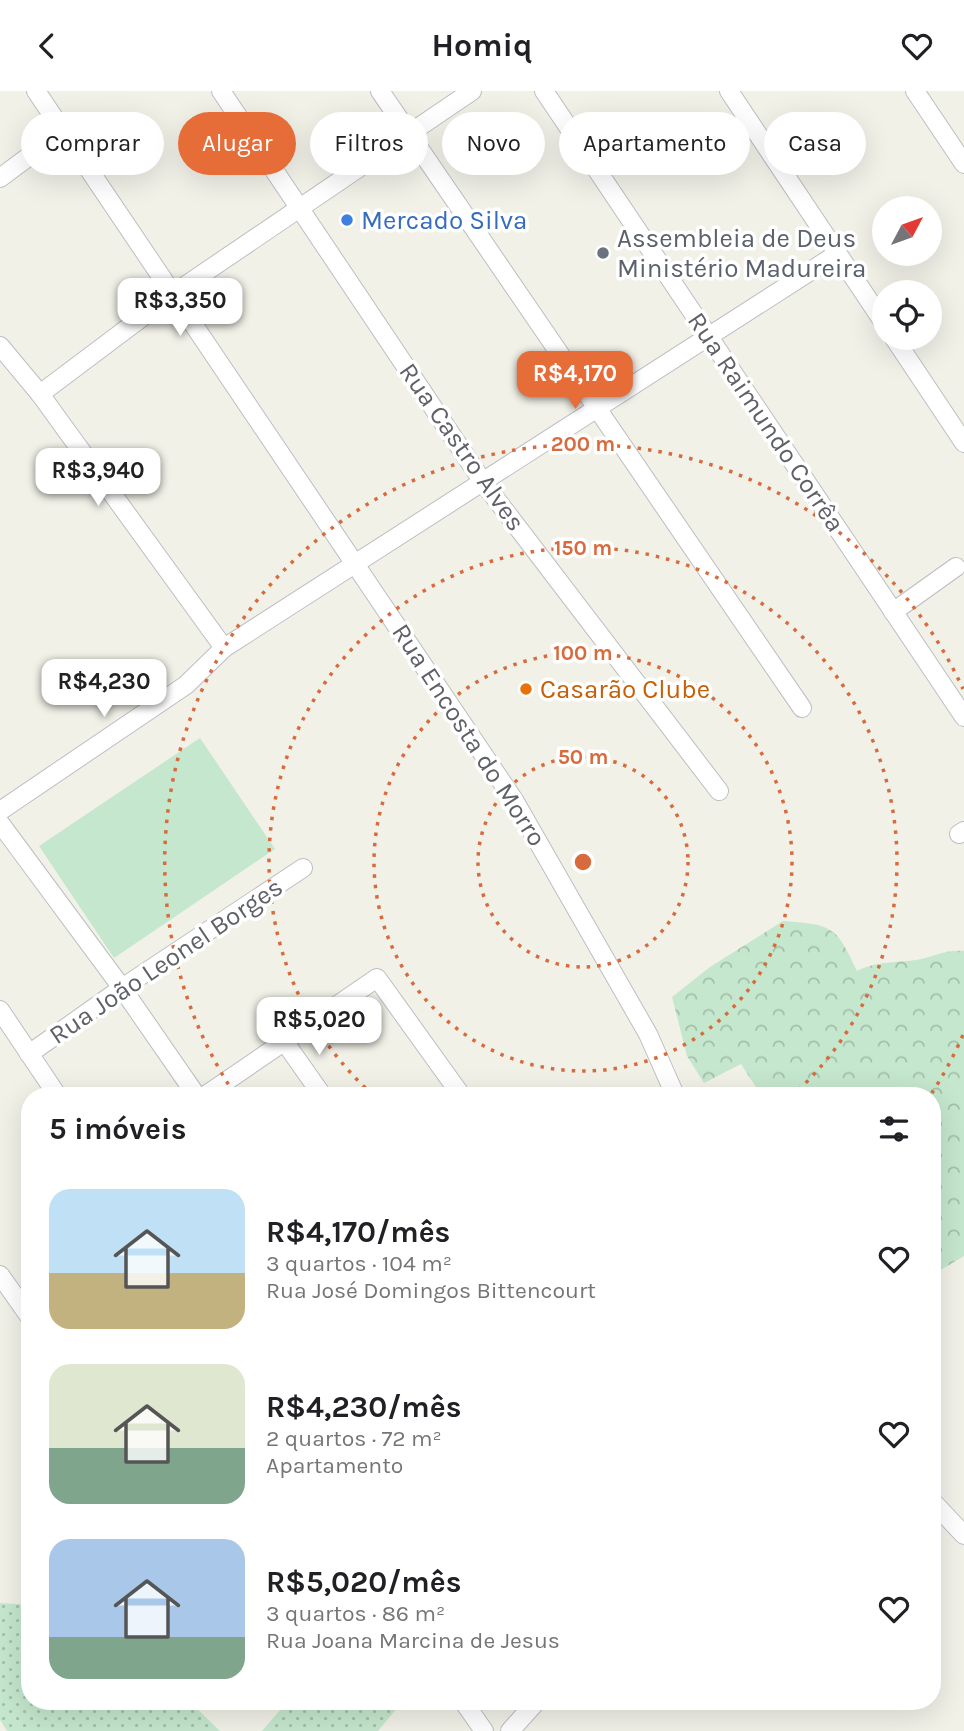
<!DOCTYPE html>
<html lang="pt">
<meta charset="utf-8">
<style>
body{margin:0;font-family:Karla,sans-serif;background:#f6f6f6;color:#202124;height:100vh;display:flex;flex-direction:column;font-size:26px;white-space:nowrap}
*{box-sizing:border-box;margin:0}
p{font-size:23px;color:#757577}
.icon{flex:none;width:38px;height:38px;fill:none;stroke:currentColor;stroke-width:2;stroke-linecap:round;stroke-linejoin:round}
.map{position:relative;flex:1;overflow:hidden}
.panel{position:absolute;left:21px;top:996px;width:920px;height:623px;display:flex;flex-direction:column;background:#fff;border-radius:28px;box-shadow:0 7px 28px #0002}
.panel>*{flex:none}
.top-card{position:absolute;left:21px;top:21px;width:922px;height:63px;display:flex;gap:14px}
.needle{width:46px;rotate:49deg}
.fabs{position:absolute;left:872px;top:105px;display:grid;gap:14px}
.fabs a{display:grid;place-items:center;width:70px;height:70px;border-radius:50%;background:#fff;box-shadow:0 7px 28px #0002;font-size:35px}
.price{position:absolute;translate:-50% -60px;padding:0 16px;border-radius:14px;background:#fff;color:#222;font-size:23px;line-height:46px;filter:drop-shadow(0 2px 4px #0008)}
.price::after{content:'';position:absolute;left:50%;top:42px;width:21px;height:16px;margin-left:-10px;background:inherit;clip-path:polygon(0 0,100% 0,50% 100%)}
.price.current{background:#e66c38;color:#fff}
ul{padding:0;list-style:none}
li{display:flex;align-items:center;gap:21px;height:175px;padding:0 28px}
li span{display:grid;place-items:center;flex:none;width:196px;height:140px;border-radius:21px;color:#555}
li>.icon{margin-inline-start:auto}
span .icon{width:84px;height:84px;fill:#fffc;stroke-width:1}
li b{font-size:30px}
h2{display:flex;justify-content:space-between;align-items:center;height:84px;padding:0 28px;font-size:30px}
.pill{padding:0 24px;border-radius:32px;background:#fff;box-shadow:0 7px 28px #0002;font-size:24px;line-height:63px}
.pill.current{background:#e66c38;color:#fff}
header{display:flex;justify-content:space-between;align-items:center;height:91px;padding:0 28px;background:#fff;font-size:32px;font-weight:700}
.map>svg:first-child{display:block}
</style>
<header><svg class="icon" aria-label="back" viewBox="0 0 24 24"><path d="M15 5l-7 7 7 7"/></svg>Homiq<svg class="icon" aria-label="heart" viewBox="0 0 24 24"><path d="M12 20l-8-8c-3-5 5-10 8-4 3-6 11-1 8 4z"/></svg></header>
<div class="map">
<svg width="964" height="1640" viewBox="0 0 964 1640">
<defs>
<pattern id="grass-dots" width="8" height="8" patternUnits="userSpaceOnUse" patternTransform="scale(1.75)"><rect width="8" height="8" fill="#c5e7cd"/><path d="M2 2h.1M6 6h.1" fill="none" stroke="#a3bfaa" stroke-width="1.8" stroke-linecap="round"/></pattern>
<pattern id="forest-crowns" width="20" height="18" patternUnits="userSpaceOnUse" patternTransform="scale(1.75)"><rect width="20" height="18" fill="#c5e7cd"/><path d="M2 6a3 3 0 1 1 6 0M12 15a3 3 0 1 1 6 0" fill="none" stroke="#a3bfaa"/></pattern>
</defs>
<rect width="100%" height="100%" fill="#f1f1e8"/>
<!-- grass -->
<g fill="url(#grass-dots)">
<polygon points="0,1512 30,1514 30,1610 189,1610 220,1640 7,1640 0,1629"/>
<polygon points="288,1610 403,1610 378,1640 262,1640"/>
</g>
<!-- forest -->
<path fill="url(#forest-crowns)" d="M783,830c49,4 53,4 74,50 20,-10 37,-8 59,-11 17,-3 30,-11 48,-9v305l-25,15 -6,-3v-173h-172l-20,-31 -37,19 -17,-27 -15,-59 38,-30z"/>
<!-- garden -->
<polygon fill="#c5e7cd" points="200,647 275,758 114,867 39,755"/>
<g fill="none" stroke-linecap="round" stroke-linejoin="round">
<defs>
<g id="minor">
<polyline points="36,0 514,709 648,943 675,1004"/>
<polyline points="221,0 483,391 719,700"/>
<polyline points="380,0 802,617"/>
<polyline points="544,0 964,626"/>
<polyline points="729,0 884,232"/>
<polyline points="915,0 964,73"/>
<polyline points="0,87 63,40"/>
<polyline points="894,247 964,352"/>
<polyline points="0,255 40,303 224,557"/>
<polyline points="40,303 173,203 472,0"/>
<polyline points="893,521 956,476"/>
<polyline points="0,720 186,594 224,557 837,163"/>
<polyline points="0,732 122,897 196,1004"/>
<polyline points="959,743 964,740"/>
<polyline points="0,919 57,1004"/>
<polyline points="284,950 322,1004"/>
<polyline points="29,963 122,897 303,777"/>
<polyline points="206,1004 377,887 461,1004"/>
<polyline points="0,1184 29,1225"/>
<polyline points="933,1411 964,1444"/>
<polyline points="463,1610 484,1640"/>
<polyline points="510,1640 537,1610"/>
</g>
</defs>
<!-- minor casing -->
<use href="#minor" stroke="#bcbec3" stroke-width="20"/>
<!-- minor -->
<use href="#minor" stroke="#fff" stroke-width="18"/>
</g>
<!-- distance rings -->
<g fill="none" stroke="#d86b3d" stroke-width="3.5" stroke-dasharray="3.5 7">
<circle cx="583" cy="771" r="105"/>
<circle cx="583" cy="771" r="209"/>
<path d="M373 1004A314 314 0 1 1 793 1004"/>
<path d="M963 944A418 418 0 0 1 932 1002M234 1002A418 418 0 1 1 963 598"/>
</g>
<!-- markers -->
<circle fill="#3f7fe0" stroke="#fff" stroke-width="2.5" cx="347" cy="129" r="7"/>
<circle fill="#6b7280" stroke="#fff" stroke-width="2.5" cx="603" cy="162" r="7"/>
<circle fill="#e8710a" stroke="#fff" stroke-width="2.5" cx="526" cy="598" r="7"/>
<g text-anchor="middle" dominant-baseline="central" stroke-width="7" stroke-linejoin="round" paint-order="stroke">
<!-- shop labels -->
<g font-size="26" fill="#366cbe" stroke="#fff" text-anchor="start">
<text x="361" y="129">Mercado Silva</text>
</g>
<!-- worship labels -->
<g font-size="26" fill="#5b616d" stroke="#fff" text-anchor="start">
<text x="617" y="147">Assembleia de Deus<tspan x="617" dy="30">Ministério Madureira</tspan></text>
</g>
<!-- street labels -->
<g font-size="26" fill="#5f6168" stroke="#fff">
<text transform="translate(766 331) rotate(56)">Rua Raimundo Corrêa</text>
<text transform="translate(462 356) rotate(55)">Rua Castro Alves</text>
<text transform="translate(469 644) rotate(57)">Rua Encosta do Morro</text>
<text transform="translate(166 870) rotate(-34)">Rua João Leonel Borges</text>
</g>
<!-- food labels -->
<g font-size="26" fill="#c56008" stroke="#fff" text-anchor="start">
<text x="540" y="598">Casarão Clube</text>
</g>
</g>
<circle cx="583" cy="771" r="10" fill="#d86b3d" stroke="#fff" stroke-width="3.5"/>
<g font-size="21" text-anchor="middle" font-weight="bold" fill="#d86b3d" stroke="#fff" stroke-width="7" stroke-linejoin="round" paint-order="stroke">
<text x="583" y="360">200 m</text>
<text x="583" y="464">150 m</text>
<text x="583" y="569">100 m</text>
<text x="583" y="673">50 m</text>
</g>
</svg>
<div class="fabs">
<a><svg class="needle" viewBox="-14 -14 28 28"><path d="M0-13l5 13h-10z" fill="#e53935"/><path d="M0 13l5-13h-10z" fill="#757577"/></svg></a>
<a><svg class="icon" aria-label="locate" viewBox="0 0 24 24"><circle cx="12" cy="12" r="6"/><path d="M12 2v4M12 18v4M2 12h4M18 12h4"/></svg></a>
</div>
<b class="price" style="left:180px;top:247px">R$3,350</b>
<b class="price current" style="left:575px;top:320px">R$4,170</b>
<b class="price" style="left:98px;top:417px">R$3,940</b>
<b class="price" style="left:104px;top:628px">R$4,230</b>
<b class="price" style="left:319px;top:966px">R$5,020</b>
<div class="top-card">
<a class="pill">Comprar</a>
<a class="pill current">Alugar</a>
<a class="pill">Filtros</a>
<a class="pill">Novo</a>
<a class="pill">Apartamento</a>
<a class="pill">Casa</a>
</div>
<section class="panel">
<h2>5 imóveis<svg class="icon" aria-label="filters" viewBox="0 0 24 24"><path d="M4 7h16M4 17h16"/><circle cx="9" cy="7" r="2"/><circle cx="15" cy="17" r="2"/></svg></h2>
<ul>
<li><span style="background:linear-gradient(#bfe0f5 60%,#c2b280 0)"><svg class="icon" aria-label="home" viewBox="0 0 24 24"><path d="M3 11l9-7 9 7M6 9v11h12V9"/></svg></span><div><b>R$4,170/mês</b><p>3 quartos · 104 m²</p><p>Rua José Domingos Bittencourt</p></div><svg class="icon" aria-label="heart" viewBox="0 0 24 24"><path d="M12 20l-8-8c-3-5 5-10 8-4 3-6 11-1 8 4z"/></svg></li>
<li><span style="background:linear-gradient(#dfe7d0 60%,#7fa58c 0)"><svg class="icon" aria-label="home" viewBox="0 0 24 24"><path d="M3 11l9-7 9 7M6 9v11h12V9"/></svg></span><div><b>R$4,230/mês</b><p>2 quartos · 72 m²</p><p>Apartamento</p></div><svg class="icon" aria-label="heart" viewBox="0 0 24 24"><path d="M12 20l-8-8c-3-5 5-10 8-4 3-6 11-1 8 4z"/></svg></li>
<li><span style="background:linear-gradient(#a9c7e8 70%,#7fa58c 0)"><svg class="icon" aria-label="home" viewBox="0 0 24 24"><path d="M3 11l9-7 9 7M6 9v11h12V9"/></svg></span><div><b>R$5,020/mês</b><p>3 quartos · 86 m²</p><p>Rua Joana Marcina de Jesus</p></div><svg class="icon" aria-label="heart" viewBox="0 0 24 24"><path d="M12 20l-8-8c-3-5 5-10 8-4 3-6 11-1 8 4z"/></svg></li>
</ul>
</section>
</div>
